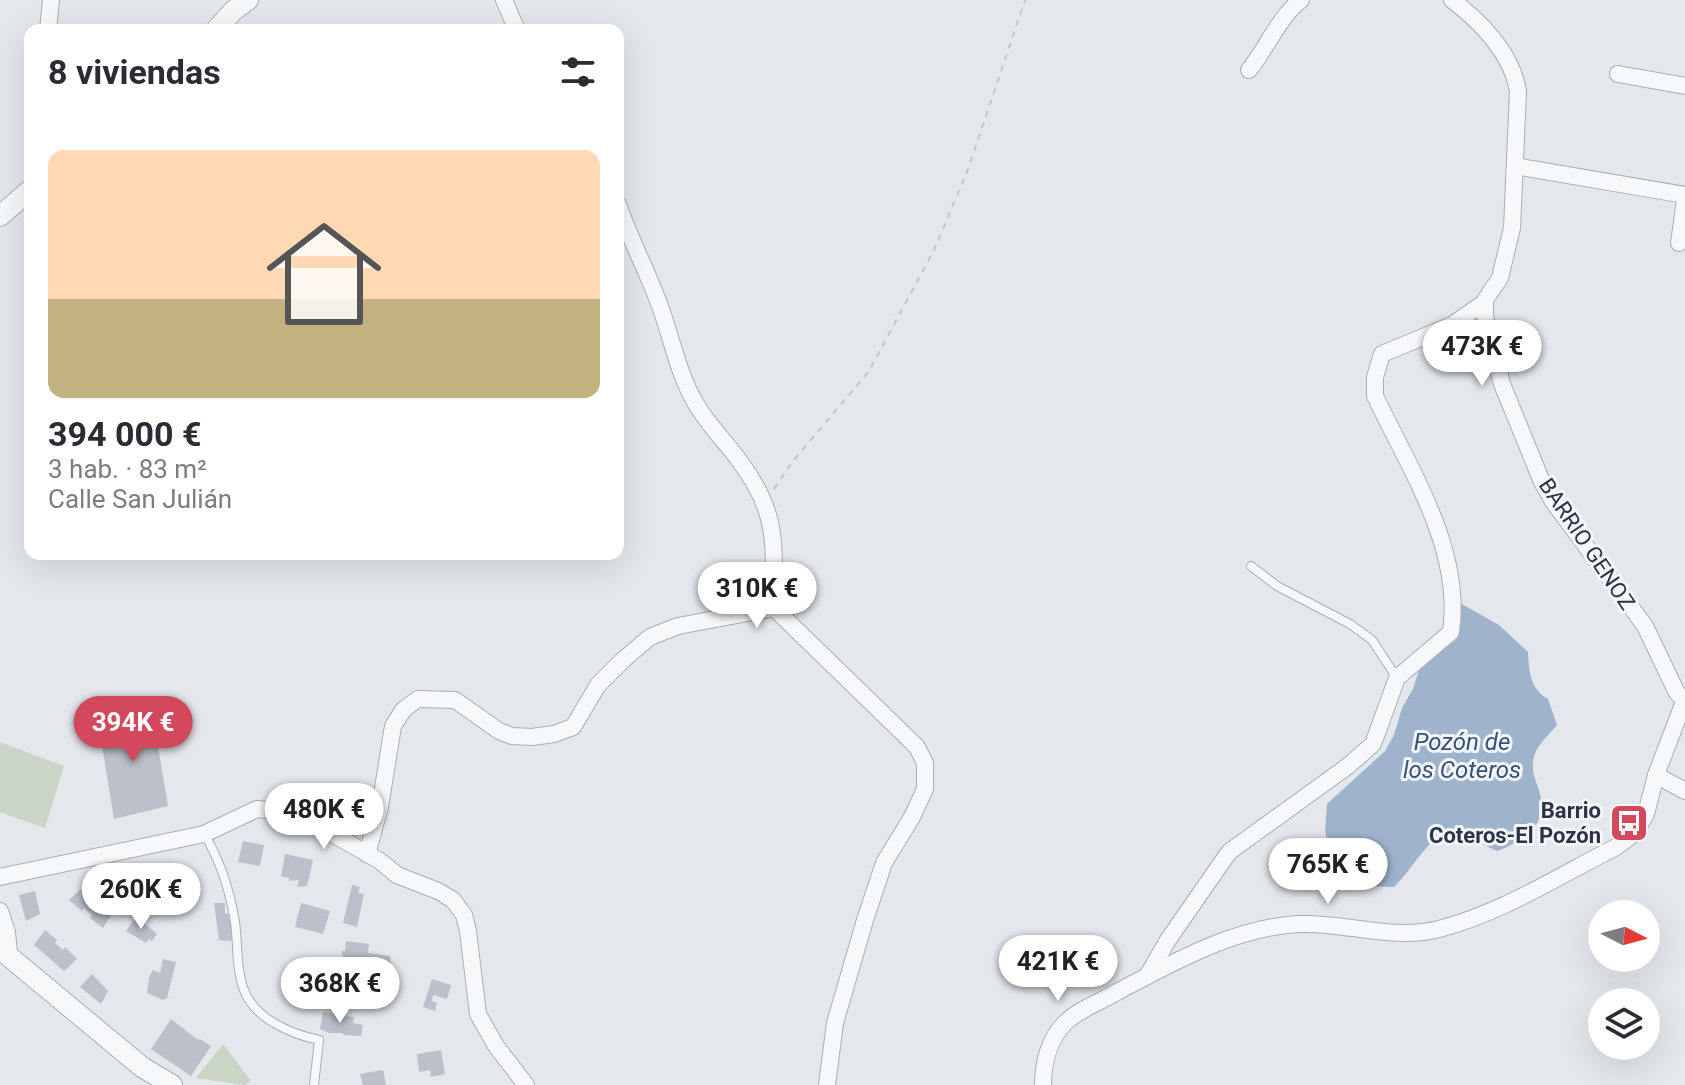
<!DOCTYPE html>
<html lang="es">
<meta charset="utf-8">
<style>
body{margin:0;font-family:Roboto,sans-serif;background:#f2f2f3;color:#2b2b33;height:100vh;display:flex;flex-direction:column;font-size:30px;white-space:nowrap}
*{box-sizing:border-box;margin:0}
p{font-size:26px;color:#7c7c81}
.icon{flex:none;width:44px;height:44px;fill:none;stroke:currentColor;stroke-width:2;stroke-linecap:round;stroke-linejoin:round}
.map{position:relative;flex:1;overflow:hidden}
.side{position:absolute;left:24px;top:24px;width:600px;height:536px;display:flex;flex-direction:column;background:#fff;border-radius:16px;box-shadow:0 8px 32px #0002}
.side>*{flex:none}
.needle{width:52px;rotate:96deg}
.buttons{position:absolute;left:1588px;top:900px;display:grid;gap:16px}
.buttons a{display:grid;place-items:center;width:72px;height:72px;border-radius:50%;background:#fff;box-shadow:0 8px 32px #0002;font-size:40px}
.price{position:absolute;translate:-50% -68px;padding:0 18px;border-radius:28px;background:#fff;color:#222;font-size:26px;line-height:52px;filter:drop-shadow(0 2px 4px #0008)}
.price::after{content:'';position:absolute;left:50%;top:48px;width:24px;height:18px;margin-left:-12px;background:inherit;clip-path:polygon(0 0,100% 0,50% 100%)}
.price.current{background:#d1495b;color:#fff}
ul{padding:0;list-style:none}
li{display:grid;align-content:center;gap:16px;height:424px;padding:0 24px}
li span{display:grid;place-items:center;height:248px;border-radius:16px;color:#555}
li>.icon{margin-inline-start:auto}
span .icon{width:144px;height:144px;fill:#fffc;stroke-width:1}
li b{font-size:34px}
h2{display:flex;justify-content:space-between;align-items:center;height:96px;padding:0 24px;font-size:34px}
.map>svg:first-child{display:block}
</style>
<div class="map">
<svg width="1685" height="1085" viewBox="0 0 1685 1085">
<rect width="100%" height="100%" fill="#e4e7ec"/>
<!-- green -->
<g fill="#c9d6c5">
<polygon points="0,742 64,766 45,828 0,812"/>
<polygon points="223,1044 251,1081 245,1085 196,1078"/>
</g>
<!-- water -->
<path fill="#9fb4cc" d="M1460,603l39,22 29,27c1,19 2,37 20,47l9,26c-9,11 -22,21 -24,36 -2,15 8,29 9,43 3,23 -27,41 -45,47 -17,-7 -31,-18 -49,-22 -23,14 -35,39 -54,58l-36,-1 -22,-15 -11,-40 2,-27 58,-53 9,-16 8,-27 11,-19 8,-25 35,-24 5,-20z"/>
<!-- building -->
<g fill="#bbc0ca">
<polygon points="152,711 168,806 114,819 98,721"/>
<polygon points="243,841 264,845 260,866 238,862"/>
<polygon points="285,854 313,860 307,886 297,887 299,880 289,881 289,878 281,876"/>
<polygon points="352,885 360,887 358,893 364,894 357,927 343,923"/>
<polygon points="83,887 113,912 103,928 90,918 92,915 84,908 82,911 69,900"/>
<polygon points="35,891 40,914 26,921 19,895"/>
<polygon points="214,903 225,903 225,913 232,915 234,939 230,941 219,940"/>
<polygon points="301,903 330,911 323,934 295,927"/>
<polygon points="136,917 157,934 152,941 149,939 146,943 126,931"/>
<polygon points="45,930 57,940 55,943 63,950 65,947 77,959 64,971 34,945"/>
<polygon points="346,941 369,944 368,953 390,956 391,964 366,960 366,965 343,962 342,951 345,951"/>
<polygon points="163,959 176,962 167,998 163,1000 147,993 149,977 153,970 160,973"/>
<polygon points="92,974 108,991 101,1004 80,987"/>
<polygon points="432,979 451,985 447,999 433,995 432,1001 437,1003 435,1011 423,1007"/>
<polygon points="323,1012 354,1017 353,1023 363,1025 361,1036 343,1035 343,1033 329,1033 320,1029"/>
<polygon points="171,1019 198,1040 200,1039 211,1046 191,1076 151,1049"/>
<polygon points="441,1050 445,1074 431,1077 430,1070 419,1072 417,1054"/>
<polygon points="383,1070 386,1085 363,1085 360,1074"/>
</g>
<g fill="none" stroke-linecap="round" stroke-linejoin="round">
<defs>
<g id="service">
<polyline points="1251,566 1277,586 1350,624 1372,640 1397,678"/>
<path d="M204,834c16,26 26,57 31,88 3,22 1,47 9,68 11,29 47,44 75,50l-5,45"/>
</g>
<g id="minor">
<polyline points="504,0 517,30"/>
<path d="M1452,0c29,22 60,54 66,91l-6,137 -12,50 -15,22v17l17,67 40,98 12,21 91,123 32,67 7,7"/>
<polyline points="48,30 51,0"/>
<path d="M1249,70c18,-22 30,-53 52,-70"/>
<polyline points="1618,74 1685,86"/>
<polyline points="1515,166 1685,195"/>
<path d="M618,204c13,39 34,75 46,114 10,30 16,59 32,86 12,21 31,39 45,59 39,53 32,83 33,145"/>
<polyline points="1679,243 1685,200"/>
<polyline points="1656,775 1685,791"/>
<polyline points="367,854 380,807 393,726 404,709 418,699 455,700 499,731 512,736 532,737 554,734 573,727 598,685 623,660 650,637 678,626 774,608 917,747 925,763 925,789 912,817 884,863 865,920 835,1023 827,1085"/>
<polyline points="0,877 204,834 257,809 285,812 310,821 380,861 397,875 438,891 453,900 464,915 468,931 478,1014 496,1046 526,1085"/>
<polyline points="0,911 7,932 9,954"/>
<path d="M1147,976l21,-36 61,-88 119,-86 25,-22 24,-66 54,-46c12,-83 -42,-164 -76,-236v-19l7,-23 70,-29 33,-23"/>
<path d="M1043,1085c0,-22 6,-46 22,-62 14,-14 35,-21 52,-31 55,-29 118,-65 182,-68 46,-2 94,17 140,5 62,-16 120,-53 177,-82l19,-14 11,-19 10,-39 29,-76"/>
</g>
<g id="tertiary">
<polyline points="216,30 233,11 248,0"/>
<polyline points="0,216 30,190"/>
<polyline points="0,949 142,1067 172,1085"/>
</g>
</defs>
<!-- service casing -->
<use href="#service" stroke="#a9aeb7" stroke-width="10"/>
<!-- minor casing -->
<use href="#minor" stroke="#a9aeb7" stroke-width="18"/>
<!-- tertiary casing -->
<use href="#tertiary" stroke="#a9aeb7" stroke-width="22"/>
<!-- path -->
<polyline stroke="#c2c5cb" stroke-width="2" stroke-dasharray="6 6" stroke-linecap="butt" points="774,489 793,461 869,371 934,250 967,172 1025,0"/>
<!-- service -->
<use href="#service" stroke="#f7f8fa" stroke-width="8"/>
<!-- minor -->
<use href="#minor" stroke="#f7f8fa" stroke-width="16"/>
<!-- tertiary -->
<use href="#tertiary" stroke="#f7f8fa" stroke-width="20"/>
</g>
<!-- icons -->
<defs>
<symbol id="bus-square" viewBox="-11 -11 22 22"><rect x="-9" y="-9" width="18" height="18" rx="4" fill="#d1495b" stroke="#f4f6f9"/><path d="M-5-6H5V4H4V6H2V4H-2V6H-4V4H-5ZM-3.5-4V0h7V-4ZM-3.5 1.2v1.5H-2V1.2ZM2 1.2v1.5H3.5V1.2Z" fill="#fff"/></symbol>
</defs>
<g fill-rule="evenodd">
<use href="#bus-square" x="1607" y="801" width="44" height="44"/>
</g>
<g text-anchor="middle" dominant-baseline="central" stroke-width="6" stroke-linejoin="round" paint-order="stroke">
<!-- street labels -->
<g font-size="22" fill="#2b3445" stroke="#f4f6f9">
<text transform="translate(1587 544) rotate(56)">BARRIO GENOZ</text>
</g>
<!-- poi labels -->
<g font-size="22" font-weight="bold" fill="#2b3445" stroke="#f4f6f9" text-anchor="end">
<text x="1601" y="810">Barrio<tspan x="1601" dy="25">Coteros-El Pozón</tspan></text>
</g>
<!-- water labels -->
<g font-size="24" font-style="italic" fill="#34527a" stroke="#f4f6f9">
<text x="1462" y="742">Pozón de<tspan x="1462" dy="28">los Coteros</tspan></text>
</g>
</g>
</svg>
<div class="buttons">
<a><svg class="needle" viewBox="-14 -14 28 28"><path d="M0-13l5 13h-10z" fill="#e53935"/><path d="M0 13l5-13h-10z" fill="#7c7c81"/></svg></a>
<a><svg class="icon" aria-label="layers" viewBox="0 0 24 24"><path d="M12 4l9 5-9 5-9-5zM3 14l9 5 9-5"/></svg></a>
</div>
<b class="price" style="left:1482px;top:388px">473K €</b>
<b class="price" style="left:757px;top:630px">310K €</b>
<b class="price current" style="left:133px;top:764px">394K €</b>
<b class="price" style="left:324px;top:851px">480K €</b>
<b class="price" style="left:1328px;top:906px">765K €</b>
<b class="price" style="left:141px;top:931px">260K €</b>
<b class="price" style="left:1058px;top:1003px">421K €</b>
<b class="price" style="left:340px;top:1025px">368K €</b>
<section class="side">
<h2>8 viviendas<svg class="icon" aria-label="filters" viewBox="0 0 24 24"><path d="M4 7h16M4 17h16"/><circle cx="9" cy="7" r="2"/><circle cx="15" cy="17" r="2"/></svg></h2>
<ul>
<li><span style="background:linear-gradient(#ffd9b3 60%,#c2b280 0)"><svg class="icon" aria-label="home" viewBox="0 0 24 24"><path d="M3 11l9-7 9 7M6 9v11h12V9"/></svg></span><div><b>394 000 €</b><p>3 hab. · 83 m²</p><p>Calle San Julián</p></div></li>
</ul>
</section>
</div>
